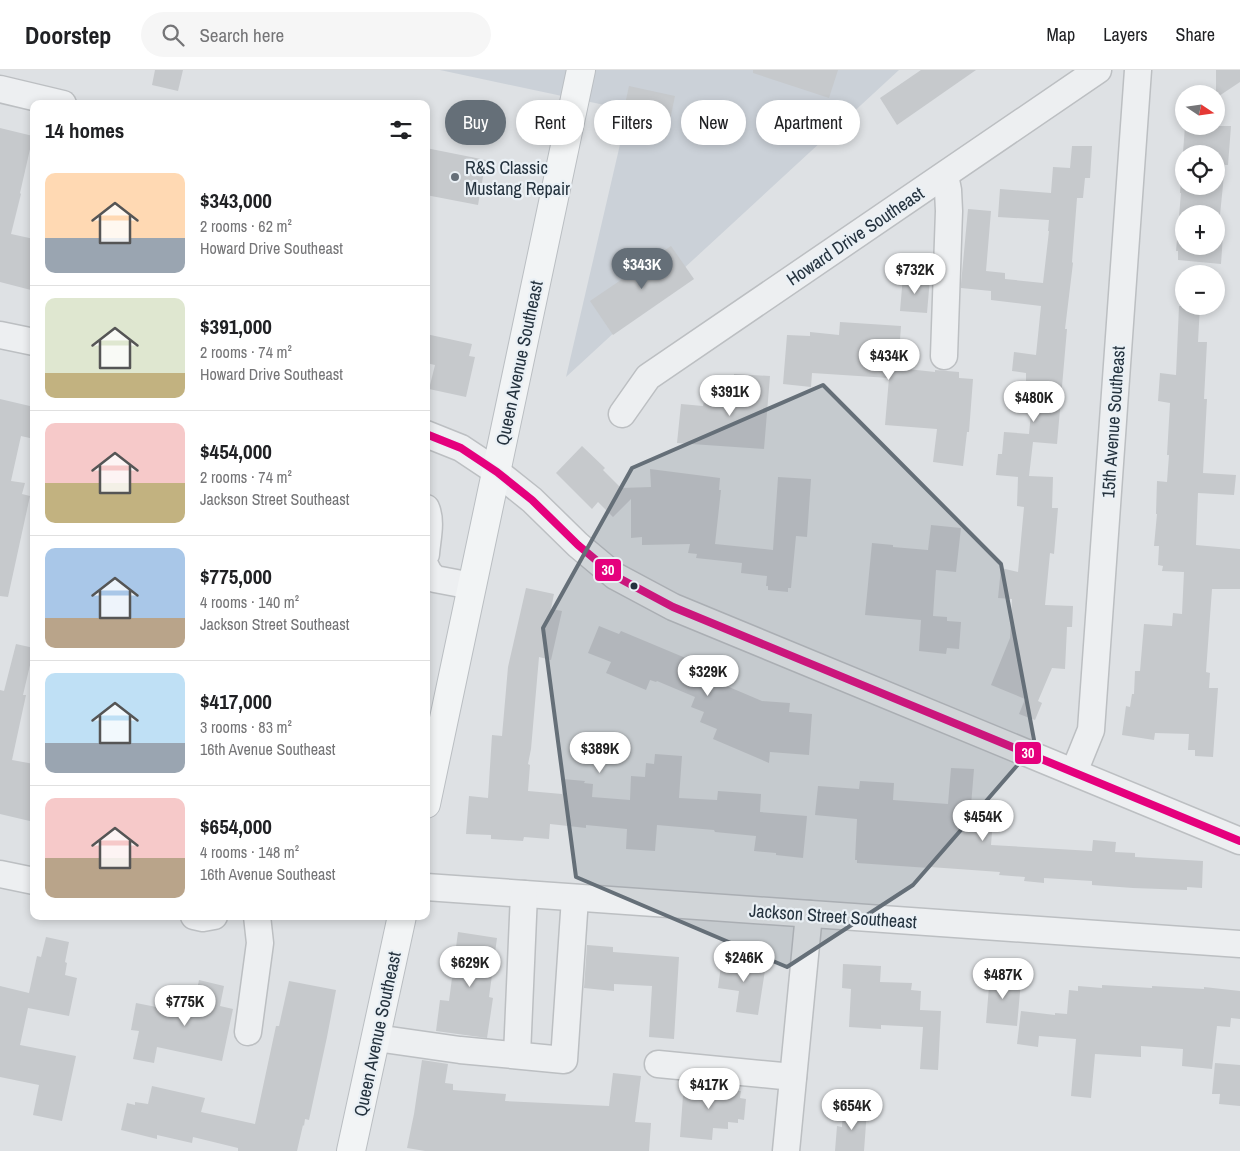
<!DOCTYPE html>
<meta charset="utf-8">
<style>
body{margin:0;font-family:"Archivo Narrow",sans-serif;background:#f6f6f6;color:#202124;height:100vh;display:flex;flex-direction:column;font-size:19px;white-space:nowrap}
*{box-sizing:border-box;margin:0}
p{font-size:16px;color:#757577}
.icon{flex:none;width:28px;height:28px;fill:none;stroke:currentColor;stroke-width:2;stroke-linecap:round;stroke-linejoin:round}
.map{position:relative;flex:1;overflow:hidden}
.sheet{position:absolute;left:30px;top:30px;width:400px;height:820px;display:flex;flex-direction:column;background:#fff;border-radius:10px;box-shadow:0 2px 8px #0003}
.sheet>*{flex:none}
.guide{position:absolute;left:445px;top:30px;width:475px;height:45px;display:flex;gap:10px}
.needle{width:32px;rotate:103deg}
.controls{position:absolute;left:1175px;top:15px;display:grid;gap:10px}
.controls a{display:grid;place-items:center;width:50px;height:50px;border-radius:50%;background:#fff;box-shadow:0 2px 8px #0003;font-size:25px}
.price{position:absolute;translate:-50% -42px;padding:0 11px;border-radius:18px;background:#fff;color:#222;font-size:16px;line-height:32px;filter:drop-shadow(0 1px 2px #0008)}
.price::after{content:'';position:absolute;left:50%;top:30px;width:15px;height:11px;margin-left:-8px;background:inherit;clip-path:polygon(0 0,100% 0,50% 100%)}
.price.active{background:#656f78;color:#fff}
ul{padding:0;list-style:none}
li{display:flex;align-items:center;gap:15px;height:125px;padding:0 15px}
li+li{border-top:1px solid #e0e0e0}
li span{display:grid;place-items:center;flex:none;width:140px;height:100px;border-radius:10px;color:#555}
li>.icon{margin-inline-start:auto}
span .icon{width:60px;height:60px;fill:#fffc;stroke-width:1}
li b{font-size:21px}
h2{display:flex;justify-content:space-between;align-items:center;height:60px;padding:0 15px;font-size:21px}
.chip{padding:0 18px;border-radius:22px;background:#fff;box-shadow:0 2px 8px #0003;font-size:18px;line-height:45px}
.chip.active{background:#656f78;color:#fff}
header{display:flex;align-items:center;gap:30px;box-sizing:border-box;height:70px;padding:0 25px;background:#fff;border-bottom:1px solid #e0e0e0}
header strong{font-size:24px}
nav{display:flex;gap:28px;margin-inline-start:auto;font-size:18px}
.search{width:350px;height:45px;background:#f6f6f6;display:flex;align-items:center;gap:12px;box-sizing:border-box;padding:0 18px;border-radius:28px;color:#757577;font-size:19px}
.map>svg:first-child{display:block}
</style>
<header>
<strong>Doorstep</strong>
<div class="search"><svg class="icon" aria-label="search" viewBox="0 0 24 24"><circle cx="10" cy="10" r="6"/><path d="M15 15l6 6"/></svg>Search here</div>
<nav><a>Map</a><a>Layers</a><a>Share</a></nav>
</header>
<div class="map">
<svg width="1240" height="1081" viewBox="0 0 1240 1081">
<rect width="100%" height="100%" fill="#dee1e4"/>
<!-- built -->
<polygon fill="#cbd1d8" points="440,0 899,0 566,307 628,40"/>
<!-- building -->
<g fill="#c6c9cc" fill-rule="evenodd">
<polygon points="155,0 183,0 178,21 152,15"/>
<polygon points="753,0 838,0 829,28 753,3"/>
<polygon points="921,0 976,0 897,55 880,28"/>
<polygon points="1216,0 1240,0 1240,12 1216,28"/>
<polygon points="629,16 675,26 666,69 620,60 621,56 611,54 615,37 624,39"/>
<path d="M1185,56h46l-3,39h-3l-7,70h5l-2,29 -43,-4v-9h-2l5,-58h-1zM1184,84h32v32h-32zM1184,144h32v32h-32z"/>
<polygon points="0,58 33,66 20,123 21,124 11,164 34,169 34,210 31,220 0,212"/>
<polygon points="1072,76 1092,76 1090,108 1085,108 1083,128 1077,128 1072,192 1073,193 1065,259 1067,259 1057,374 1033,372 1029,406 1053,407 1052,438 1058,438 1054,484 1050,483 1045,535 1073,536 1072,557 1067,557 1065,599 1052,598 1038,631 1042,633 1035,650 1019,644 1025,629 991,615 1010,568 1012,529 998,528 1001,498 1018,502 1024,437 1017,436 1018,407 996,405 998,384 1002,384 1004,362 1029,364 1034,311 1026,311 1026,303 1012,301 1014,282 1036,285 1041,236 991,230 991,221 961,218 961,214 968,139 991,141 986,201 1005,203 1005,209 1043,213 1049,161 1048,161 1049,150 998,147 1000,119 1051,123 1053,97 1070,98"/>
<polygon points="426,78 486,90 478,135 426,125"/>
<polygon points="671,176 694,209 613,265 590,231"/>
<polygon points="903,206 930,208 927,243 900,241"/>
<polygon points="1179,236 1200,236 1198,272 1207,272 1204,329 1207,329 1203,403 1236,405 1234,425 1198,423 1196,475 1240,479 1240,519 1212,519 1206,602 1210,603 1209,618 1218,618 1213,687 1195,686 1195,680 1188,680 1189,664 1155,663 1154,670 1122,665 1126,636 1130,637 1132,624 1134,624 1135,601 1140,601 1144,554 1172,556 1173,543 1182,544 1184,502 1162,501 1163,496 1158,495 1159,476 1154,476 1157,444 1156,444 1157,411 1167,412 1169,385 1167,385 1170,333 1158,331 1160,303 1176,305"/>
<polygon points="840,252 901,256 898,298 935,302 935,300 959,302 959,308 973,309 969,362 967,362 963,396 933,392 937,359 885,355 889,308 812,303 811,317 783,314 787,265 810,266 810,262 839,265"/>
<polygon points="426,264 472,274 469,286 475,287 466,327 429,319 435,295 426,293"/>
<polygon points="734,304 770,306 764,379 677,373 681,334 703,336 704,332 732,334"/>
<polygon points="0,329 34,337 34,369 21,366 11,411 25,413 22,424 30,426 8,527 0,526"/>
<polygon points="582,376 605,398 603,400 621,418 651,417 650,399 720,408 719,420 721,420 715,474 773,480 778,407 811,409 807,467 796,466 791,518 788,518 788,522 768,520 768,516 766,516 767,506 741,503 742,493 696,488 697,484 688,483 690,474 642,475 642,467 631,468 631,429 613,447 598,432 592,439 556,403"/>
<polygon points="931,455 961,458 956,502 936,500 933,546 947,547 947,551 961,552 959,579 947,578 946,584 919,581 921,550 865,545 872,473 893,475 893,477 928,480"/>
<polygon points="526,518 554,524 551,539 562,541 551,590 539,587 531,679 528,694 530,695 528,721 562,724 563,709 585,711 584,713 593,714 592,727 630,730 631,706 645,707 646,693 654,694 655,684 682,686 679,728 717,730 718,721 761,724 760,742 807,746 803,788 776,785 776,783 754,781 756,766 715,762 714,760 657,755 655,781 626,779 627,759 586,755 586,758 550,754 549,769 524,767 523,771 491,769 491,765 466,764 469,726 488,728 492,665 502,666 508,597"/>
<polygon points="599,556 619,564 621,561 700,594 696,603 762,631 790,633 789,642 812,644 809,685 770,682 769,693 713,669 717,659 700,652 704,642 691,637 695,627 657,611 656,612 650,610 646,620 606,603 611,592 588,583"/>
<polygon points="16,574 34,578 23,625 26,625 12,690 34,694 34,752 0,744 0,620 4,621"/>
<polygon points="951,698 974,699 969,760 992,762 991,775 1092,781 1093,770 1116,772 1115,782 1135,783 1135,787 1203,791 1202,818 1187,817 1187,820 1133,818 1092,815 1092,811 1044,808 1044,813 1024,811 1025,807 999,805 1000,802 930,797 929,798 857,793 857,790 855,790 857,749 815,745 818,716 859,719 860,711 894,713 893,730 948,734"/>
<polygon points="458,862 497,868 489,927 493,928 487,968 436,961 440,930 449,931"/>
<polygon points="46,867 69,872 65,892 67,893 65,905 77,908 69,946 28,938 20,975 76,986 62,1051 33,1045 39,1015 0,1007 0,916 29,923 37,886 41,887"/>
<polygon points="587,875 613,877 613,882 679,887 674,969 649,967 652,916 614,914 614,921 584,918"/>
<polygon points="722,888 766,894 758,945 736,942 739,921 718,918"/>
<polygon points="843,894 881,896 880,912 912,913 911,920 921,921 920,940 941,941 938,1000 920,999 923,957 881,955 881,959 849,957 851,919 842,918"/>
<polygon points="990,904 1012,906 1012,910 1021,911 1017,956 986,953"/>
<polygon points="199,910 224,916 220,936 233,939 222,991 157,977 154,993 133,989 139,961 131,960 136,933 192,944"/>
<polygon points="289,911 336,920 327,967 309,1050 305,1049 304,1056 303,1055 297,1081 238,1081 238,1078 193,1067 192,1073 157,1065 157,1069 121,1060 127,1033 135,1035 135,1032 148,1034 152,1016 205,1028 201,1042 255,1054 276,956 279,956"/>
<polygon points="1102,915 1152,918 1152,916 1204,919 1204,917 1240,921 1240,949 1231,948 1230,957 1217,956 1212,999 1182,996 1183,979 1141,976 1141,987 1095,984 1091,1028 1071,1026 1076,969 1039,966 1038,977 1017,974 1021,941 1055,945 1055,943 1067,944 1069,920 1078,921 1078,916 1102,918"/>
<polygon points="422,990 448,994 445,1013 453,1014 453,1020 506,1024 505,1031 609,1036 613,1003 641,1006 635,1052 651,1053 649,1081 425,1081 407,1078 414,1044"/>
<polygon points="1215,993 1240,995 1240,1036 1219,1034 1220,1024 1212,1024"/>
<polygon points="684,1012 710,1014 709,1019 741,1021 740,1028 746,1029 744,1050 738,1049 738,1053 728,1052 728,1059 713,1058 712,1070 680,1067"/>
<polygon points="843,1038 867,1040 864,1081 835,1081 837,1056 842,1057"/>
</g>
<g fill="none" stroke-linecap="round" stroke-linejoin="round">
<defs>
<g id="minor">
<polyline points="0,19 63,34"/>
<polyline points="0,265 34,272"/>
<polyline points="944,286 949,141 948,120 945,105"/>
<polyline points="622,344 648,307 1098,0"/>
<polyline points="426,364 461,378 497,402 532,430 578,475 615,506 673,537 1240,771"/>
<path d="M426,438c6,13 1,32 0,46"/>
<polyline points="426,497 429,503 435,509 472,516"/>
<polyline points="1074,702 1091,660 1138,0"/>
<polyline points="0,804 34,811"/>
<polyline points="426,817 1240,874"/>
<polyline points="194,846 203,848 214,846"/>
<polyline points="248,962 260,873 257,846"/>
<polyline points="376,968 460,980 564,990 575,828"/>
<polyline points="517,985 524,824"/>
<polyline points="658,994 793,1007"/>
<polyline points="786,1081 809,844"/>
</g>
<g id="major">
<polyline points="426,734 581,0"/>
<polyline points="351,1081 402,846"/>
</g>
</defs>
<!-- minor casing -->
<use href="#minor" stroke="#bcbfc2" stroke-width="29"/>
<!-- major casing -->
<use href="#major" stroke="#babec2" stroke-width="30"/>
<!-- minor -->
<use href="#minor" stroke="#edeff1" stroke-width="26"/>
<!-- major -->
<use href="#major" stroke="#f2f4f5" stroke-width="28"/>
<defs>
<polyline id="bus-1" points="426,364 461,378 497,402 532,430 578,475 615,506 673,537 1240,771"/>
</defs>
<!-- bus-1 casing -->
<use href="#bus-1" stroke="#eaf0f5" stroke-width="11"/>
<!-- bus-1 -->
<use href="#bus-1" stroke="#e5007d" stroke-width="8"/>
</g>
<!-- marked area -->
<path fill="#656f78" fill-opacity="0.2" stroke="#656f78" stroke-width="4" stroke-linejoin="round" d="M823,315l178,179 34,181 -122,140 -126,82 -211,-90 -33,-249 89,-160z"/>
<!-- markers -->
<circle fill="#656f78" stroke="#eaf0f5" stroke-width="2" cx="455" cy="107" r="5"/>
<circle fill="#24323e" stroke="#eaf0f5" stroke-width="2" cx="634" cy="516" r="4.5"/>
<g text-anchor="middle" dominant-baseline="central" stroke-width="4.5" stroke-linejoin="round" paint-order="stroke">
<!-- poi labels -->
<g font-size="18" fill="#24323e" stroke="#eaf0f5" text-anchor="start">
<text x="465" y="97">R&amp;S Classic<tspan x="465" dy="21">Mustang Repair</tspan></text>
</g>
<!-- street labels -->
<g font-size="18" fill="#24323e" stroke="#eaf0f5">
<text transform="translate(855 166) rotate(-34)">Howard Drive Southeast</text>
<text transform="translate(519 293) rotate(-78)">Queen Avenue Southeast</text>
<text transform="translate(1113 352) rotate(-86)">15th Avenue Southeast</text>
<text transform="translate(833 846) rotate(4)">Jackson Street Southeast</text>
<text transform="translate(377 964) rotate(-78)">Queen Avenue Southeast</text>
</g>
</g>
<g stroke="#eaf0f5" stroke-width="2">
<rect x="594" y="488" width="28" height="24" rx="5" fill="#e5007d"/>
<rect x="1014" y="671" width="28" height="24" rx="5" fill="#e5007d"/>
</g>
<g font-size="14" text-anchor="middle" font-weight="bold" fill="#fff">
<text x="608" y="505">30</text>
<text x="1028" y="688">30</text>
</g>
</svg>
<div class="controls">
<a><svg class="needle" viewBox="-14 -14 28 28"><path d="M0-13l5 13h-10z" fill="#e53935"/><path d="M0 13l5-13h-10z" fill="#757577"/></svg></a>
<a><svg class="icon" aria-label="locate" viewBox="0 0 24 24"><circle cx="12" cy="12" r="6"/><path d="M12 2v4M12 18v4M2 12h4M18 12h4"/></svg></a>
<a>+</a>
<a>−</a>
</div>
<b class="price active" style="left:642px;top:220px">$343K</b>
<b class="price" style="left:915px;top:225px">$732K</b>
<b class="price" style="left:889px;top:311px">$434K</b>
<b class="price" style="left:730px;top:347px">$391K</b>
<b class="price" style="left:1034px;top:353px">$480K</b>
<b class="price" style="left:708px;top:627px">$329K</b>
<b class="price" style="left:600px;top:704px">$389K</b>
<b class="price" style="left:983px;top:772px">$454K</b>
<b class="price" style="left:744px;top:913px">$246K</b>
<b class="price" style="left:470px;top:918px">$629K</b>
<b class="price" style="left:1003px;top:930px">$487K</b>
<b class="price" style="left:185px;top:957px">$775K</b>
<b class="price" style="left:709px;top:1040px">$417K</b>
<b class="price" style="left:852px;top:1061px">$654K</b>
<div class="guide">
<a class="chip active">Buy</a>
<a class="chip">Rent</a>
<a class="chip">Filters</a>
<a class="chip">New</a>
<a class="chip">Apartment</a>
</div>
<section class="sheet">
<h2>14 homes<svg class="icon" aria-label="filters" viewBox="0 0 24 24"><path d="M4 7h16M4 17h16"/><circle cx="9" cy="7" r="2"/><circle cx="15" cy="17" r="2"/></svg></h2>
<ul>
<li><span style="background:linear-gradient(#ffd9b3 65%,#9aa5b1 0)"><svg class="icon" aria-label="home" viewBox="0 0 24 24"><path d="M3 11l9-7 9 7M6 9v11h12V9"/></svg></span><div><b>$343,000</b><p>2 rooms · 62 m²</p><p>Howard Drive Southeast</p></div></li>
<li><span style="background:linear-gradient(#dfe7d0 75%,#c2b280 0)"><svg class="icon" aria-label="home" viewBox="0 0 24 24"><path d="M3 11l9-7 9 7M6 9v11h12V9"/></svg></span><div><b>$391,000</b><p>2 rooms · 74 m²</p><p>Howard Drive Southeast</p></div></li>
<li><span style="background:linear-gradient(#f6c9c9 60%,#c2b280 0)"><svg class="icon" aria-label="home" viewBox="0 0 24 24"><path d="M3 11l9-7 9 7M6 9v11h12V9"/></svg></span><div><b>$454,000</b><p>2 rooms · 74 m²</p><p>Jackson Street Southeast</p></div></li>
<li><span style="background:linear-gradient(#a9c7e8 70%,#b9a48a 0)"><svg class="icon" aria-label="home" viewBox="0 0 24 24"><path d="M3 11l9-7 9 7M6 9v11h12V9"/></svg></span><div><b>$775,000</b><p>4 rooms · 140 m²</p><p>Jackson Street Southeast</p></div></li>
<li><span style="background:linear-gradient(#bfe0f5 70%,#9aa5b1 0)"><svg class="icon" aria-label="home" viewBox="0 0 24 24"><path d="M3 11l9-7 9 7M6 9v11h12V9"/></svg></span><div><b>$417,000</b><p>3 rooms · 83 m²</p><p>16th Avenue Southeast</p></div></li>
<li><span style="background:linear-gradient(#f6c9c9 60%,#b9a48a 0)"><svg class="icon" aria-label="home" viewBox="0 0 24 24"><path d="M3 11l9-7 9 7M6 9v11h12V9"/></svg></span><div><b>$654,000</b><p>4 rooms · 148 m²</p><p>16th Avenue Southeast</p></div></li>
</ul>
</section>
</div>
